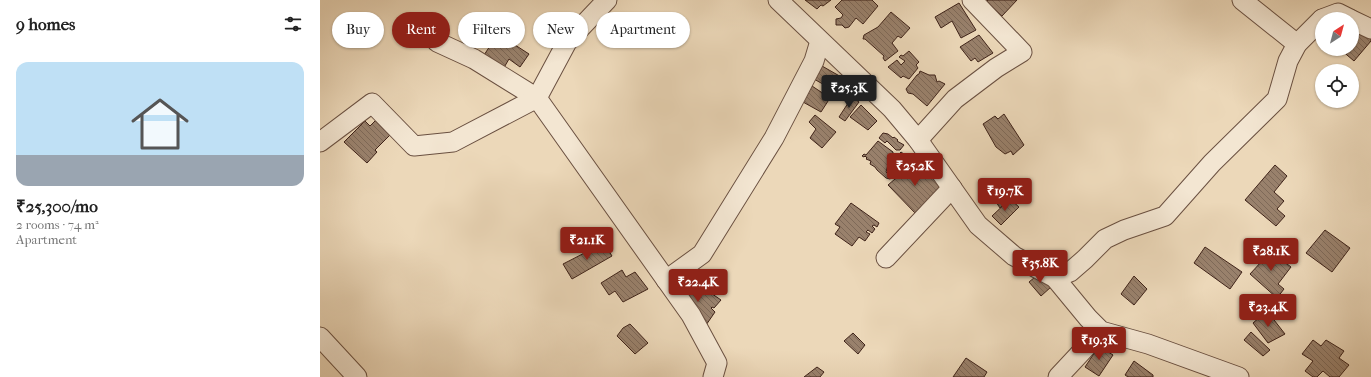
<!DOCTYPE html>
<meta charset="utf-8">
<style>
body{margin:0;font-family:"IM FELL French Canon",serif;background:#f6f6f6;color:#222;height:100vh;display:flex;flex-direction:column;font-size:15px;white-space:nowrap}
*{box-sizing:border-box;margin:0}
p{font-size:13px;color:#767676}
.icon{flex:none;width:22px;height:22px;fill:none;stroke:currentColor;stroke-width:2;stroke-linecap:round;stroke-linejoin:round}
.map{position:relative;flex:1;overflow:hidden}
.panel{display:flex;flex-direction:column;background:#fff;width:320px}
.panel>*{flex:none}
.guide{position:absolute;left:12px;top:12px;width:380px;height:36px;display:flex;gap:8px}
.needle{width:26px;rotate:36deg}
.fabs{position:absolute;left:995px;top:12px;display:grid;gap:8px}
.fabs a{display:grid;place-items:center;width:44px;height:44px;border-radius:50%;background:#fff;box-shadow:0 1px 3px #0004;font-size:20px}
.price{position:absolute;translate:-50% -34px;padding:0 9px;border-radius:4px;background:#8f2418;color:#fff;font-size:13px;line-height:26px;filter:drop-shadow(0 1px 2px #0008)}
.price::after{content:'';position:absolute;left:50%;top:24px;width:12px;height:9px;margin-left:-6px;background:inherit;clip-path:polygon(0 0,100% 0,50% 100%)}
.price.on{background:#222;color:#fff}
ul{padding:0;list-style:none}
li{display:grid;align-content:center;gap:8px;height:212px;padding:0 16px}
li+li{border-top:1px solid #e0e0e0}
li span{display:grid;place-items:center;height:124px;border-radius:12px;color:#555}
li>.icon{margin-inline-start:auto}
span .icon{width:72px;height:72px;fill:#fffc;stroke-width:1}
li b{font-size:17px}
h2{display:flex;justify-content:space-between;align-items:center;height:48px;padding:0 16px;font-size:17px}
.chip{padding:0 14px;border-radius:18px;background:#fff;box-shadow:0 1px 3px #0004;font-size:14px;line-height:36px}
.chip.on{background:#8f2418;color:#fff}
main{display:flex;flex:1;min-height:0}
.map>svg:first-child{display:block}
</style>
<main>
<section class="panel">
<h2>9 homes<svg class="icon" aria-label="filters" viewBox="0 0 24 24"><path d="M4 7h16M4 17h16"/><circle cx="9" cy="7" r="2"/><circle cx="15" cy="17" r="2"/></svg></h2>
<ul>
<li><span style="background:linear-gradient(#bfe0f5 75%,#9aa5b1 0)"><svg class="icon" aria-label="home" viewBox="0 0 24 24"><path d="M3 11l9-7 9 7M6 9v11h12V9"/></svg></span><div><b>₹25,300/mo</b><p>2 rooms · 74 m²</p><p>Apartment</p></div></li>
</ul>
</section>
<div class="map">
<svg width="1051" height="377" viewBox="0 0 1051 377">
<defs>
<pattern id="building-back-hatch" width="6" height="6" patternUnits="userSpaceOnUse"><rect width="6" height="6" fill="#99816c"/><path d="M-1 5l2 2M0 0l6 6M5-1l2 2" fill="none" stroke="#7e6958"/></pattern>
</defs>
<rect width="100%" height="100%" fill="#ecd8b9"/>
<filter id="stains"><feTurbulence type="fractalNoise" baseFrequency=".005" numOctaves="4"/><feColorMatrix values="0 0 0 0 .2 0 0 0 0 .09 0 0 0 0 .02 0 0 0 .5 -.17"/></filter>
<radialGradient id="worn" r=".72"><stop offset=".6" stop-color="#630" stop-opacity="0"/><stop offset="1" stop-color="#630" stop-opacity=".3"/></radialGradient>
<!-- building -->
<g fill="url(#building-back-hatch)" stroke="#3f2319">
<polygon points="485,0 511,0 503,6 501,5 497,9"/>
<polygon points="522,0 552,0 558,6 543,24 536,18 529,27 525,28 522,25 516,25 516,19 521,18 523,15 515,7"/>
<polygon points="668,0 697,0 682,16 666,2"/>
<polygon points="639,3 656,30 641,38 632,21 621,28 615,17"/>
<polygon points="571,12 590,28 581,38 578,36 572,43 578,51 565,61 563,58 564,56 545,39 543,39 544,35 558,27"/>
<polygon points="1039,28 1051,33 1051,41 1034,61 1020,49 1032,49 1032,36"/>
<polygon points="178,34 209,54 200,67 189,59 182,71 162,58"/>
<polygon points="659,35 673,53 658,62 655,58 651,61 640,47"/>
<polygon points="589,51 599,62 596,65 598,68 589,79 583,76 581,78 568,67 577,60 581,65 585,61 579,57 581,55 583,56"/>
<polygon points="502,66 523,78 515,91 494,79"/>
<polygon points="600,71 609,75 615,75 617,82 619,81 625,84 607,106 593,94 588,93 586,89 597,75 599,74"/>
<polygon points="492,86 510,98 501,112 483,102"/>
<polygon points="532,97 539,102 525,121 519,117"/>
<polygon points="541,105 557,121 548,130 530,117"/>
<polygon points="684,114 704,145 693,155 691,151 685,154 676,147 663,124 675,116 678,119"/>
<polygon points="495,115 516,132 502,148 490,138 496,129 489,122"/>
<polygon points="56,120 71,134 55,150 57,152 47,163 24,142 45,121 50,126"/>
<polygon points="563,133 568,134 573,138 574,137 578,140 577,141 584,145 580,150 576,150 567,141 565,143 559,138"/>
<polygon points="558,141 573,152 573,154 576,158 568,165 566,172 569,175 570,173 568,170 580,157 579,154 581,152 588,157 582,163 584,164 582,167 580,166 578,169 580,171 579,172 578,171 576,175 570,179 566,178 557,170 555,167 550,164 551,161 546,159 547,158 545,156 544,157 542,156 544,154 546,155"/>
<polygon points="597,160 622,187 596,214 568,185"/>
<polygon points="955,165 967,176 954,192 964,201 957,209 965,216 956,226 925,200"/>
<polygon points="679,180 687,192 691,191 695,195 680,208 676,202 681,196 672,186"/>
<polygon points="690,199 699,207 681,225 672,216"/>
<polygon points="531,203 559,223 557,227 554,225 552,226 555,229 552,233 548,230 546,232 550,234 545,241 539,237 532,246 515,234 520,227 515,224"/>
<polygon points="1005,230 1030,248 1012,272 986,253"/>
<polygon points="284,243 292,256 252,279 243,264"/>
<polygon points="885,247 922,272 910,289 874,263"/>
<polygon points="944,250 948,253 949,250 971,267 958,284 964,289 957,298 930,274 942,261 937,258"/>
<polygon points="302,270 306,277 315,272 328,289 303,302 295,291 289,295 281,283"/>
<polygon points="367,271 376,277 355,303 347,296"/>
<polygon points="720,273 731,287 721,296 709,282"/>
<polygon points="814,276 827,289 814,305 801,294"/>
<polygon points="372,280 401,300 394,308 392,307 391,308 395,312 384,328 355,303"/>
<polygon points="947,311 965,334 948,343 933,323"/>
<polygon points="310,324 328,343 315,354 297,336 303,328"/>
<polygon points="931,332 950,350 943,356 924,340"/>
<polygon points="533,333 545,345 538,354 524,341"/>
<polygon points="993,340 1001,346 1006,340 1024,351 1019,358 1029,365 1019,377 1010,377 1003,371 997,377 993,377 985,371 993,361 982,354"/>
<polygon points="779,346 793,355 779,376 765,367"/>
<polygon points="646,358 667,372 664,377 633,377"/>
<polygon points="814,361 833,375 833,377 808,377 805,375"/>
<polygon points="497,367 504,372 500,377 484,377"/>
</g>
<g fill="none" stroke-linecap="round" stroke-linejoin="round">
<defs>
<g id="street">
<polyline points="458,0 572,109 598,140 658,225 694,256 735,278 768,318 781,331 828,344 919,377"/>
<polyline points="922,0 977,44"/>
<polyline points="1002,19 1018,13 1030,19"/>
<polyline points="1032,20 1051,29"/>
<polyline points="117,42 154,59 217,98 371,315 397,363 393,377"/>
<polyline points="598,140 635,99 676,68 702,52 652,0"/>
<polyline points="0,142 52,103 94,146 133,142 217,98 247,42 287,0"/>
<polyline points="566,258 632,188"/>
<polyline points="735,278 750,272 765,259 785,239 804,230 845,216 892,163 957,99 968,61 977,44 1002,19"/>
<polyline points="346,280 382,254 454,138 494,61 500,41"/>
<polyline points="0,337 37,377"/>
<polyline points="738,377 781,331"/>
</g>
</defs>
<!-- street casing -->
<use href="#street" stroke="#6a5041" stroke-width="21"/>
<!-- street -->
<use href="#street" stroke="#f3e6d2" stroke-width="19"/>
</g>
<rect width="100%" height="100%" filter="url(#stains)"/>
<rect width="100%" height="100%" fill="url(#worn)"/>
</svg>
<div class="fabs">
<a><svg class="needle" viewBox="-14 -14 28 28"><path d="M0-13l5 13h-10z" fill="#e53935"/><path d="M0 13l5-13h-10z" fill="#767676"/></svg></a>
<a><svg class="icon" aria-label="locate" viewBox="0 0 24 24"><circle cx="12" cy="12" r="6"/><path d="M12 2v4M12 18v4M2 12h4M18 12h4"/></svg></a>
</div>
<b class="price on" style="left:529px;top:109px">₹25.3K</b>
<b class="price" style="left:595px;top:187px">₹25.2K</b>
<b class="price" style="left:685px;top:212px">₹19.7K</b>
<b class="price" style="left:267px;top:261px">₹21.1K</b>
<b class="price" style="left:951px;top:272px">₹28.1K</b>
<b class="price" style="left:720px;top:284px">₹35.8K</b>
<b class="price" style="left:378px;top:303px">₹22.4K</b>
<b class="price" style="left:948px;top:328px">₹23.4K</b>
<b class="price" style="left:779px;top:361px">₹19.3K</b>
<div class="guide">
<a class="chip">Buy</a>
<a class="chip on">Rent</a>
<a class="chip">Filters</a>
<a class="chip">New</a>
<a class="chip">Apartment</a>
</div>
</div>
</main>
